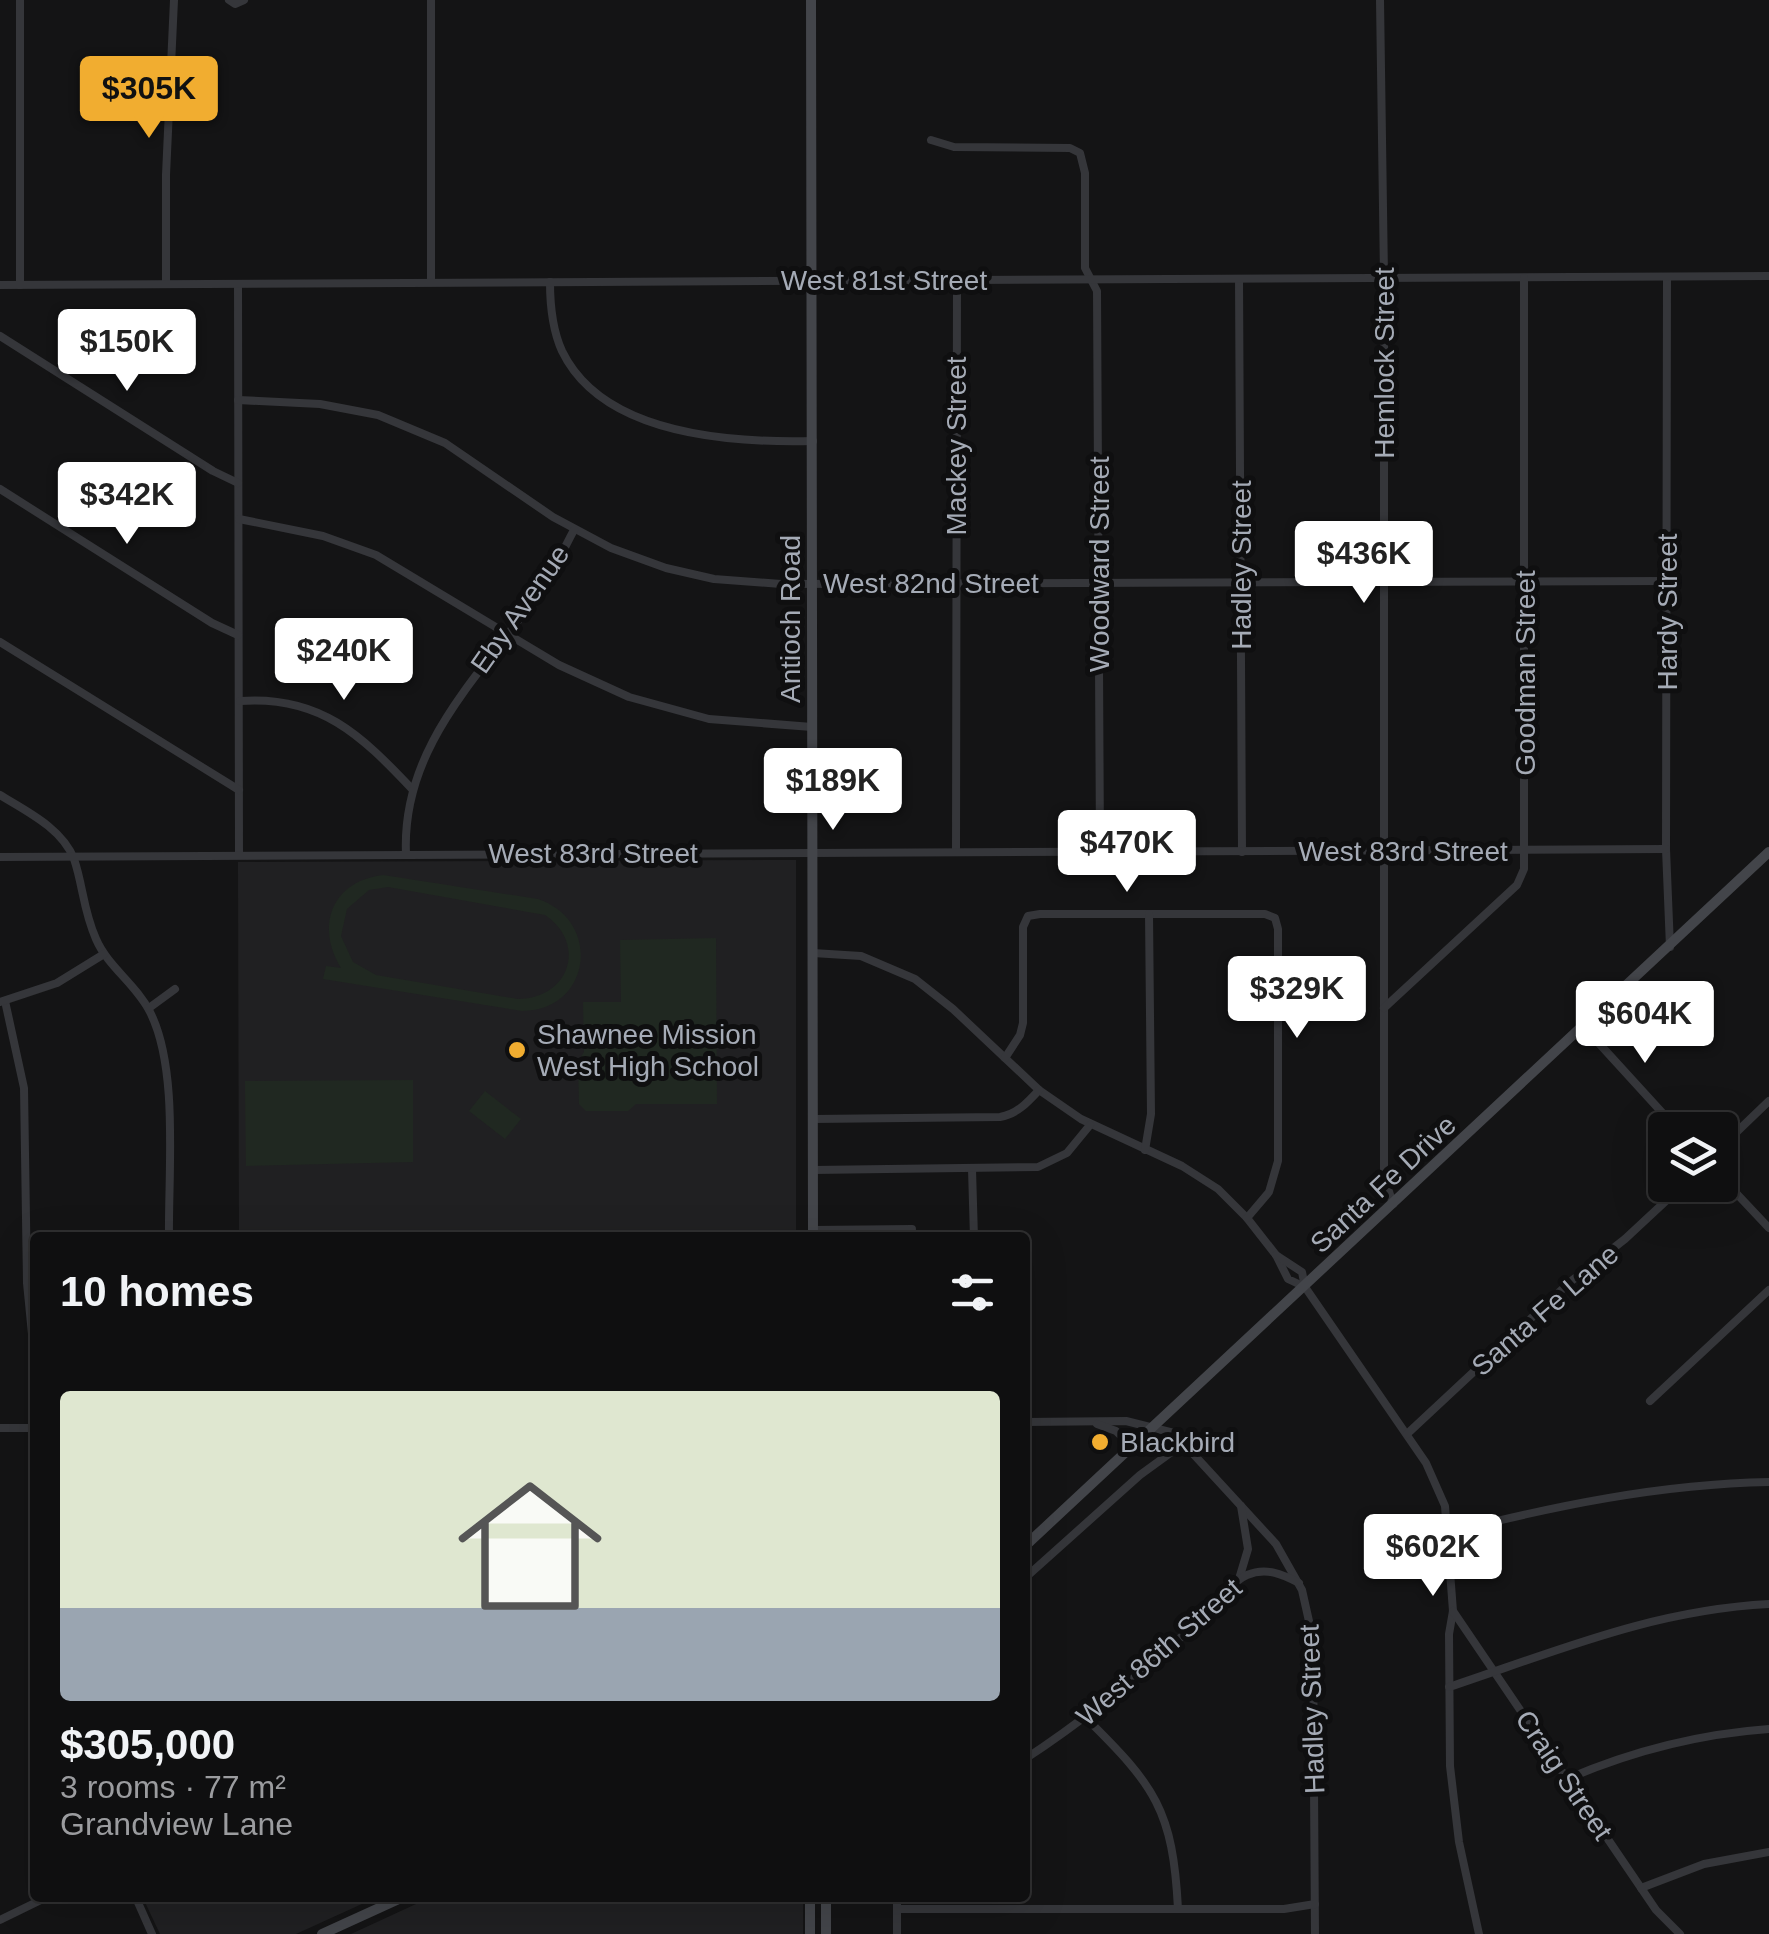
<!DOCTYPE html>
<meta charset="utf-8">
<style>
body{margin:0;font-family:Helvetica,sans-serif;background:#1d1d1e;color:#f1f3f6;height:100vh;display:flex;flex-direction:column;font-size:38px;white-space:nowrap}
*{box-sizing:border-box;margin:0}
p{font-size:32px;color:#9b9c9f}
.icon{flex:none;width:55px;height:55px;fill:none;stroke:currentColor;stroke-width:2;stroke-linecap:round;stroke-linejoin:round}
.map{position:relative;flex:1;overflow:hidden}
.side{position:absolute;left:30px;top:1232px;width:1000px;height:670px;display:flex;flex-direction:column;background:#0f0f10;border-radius:10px;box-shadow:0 10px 40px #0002,0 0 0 2px #2f2f30}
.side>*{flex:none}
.tools{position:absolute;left:1648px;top:1112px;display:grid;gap:20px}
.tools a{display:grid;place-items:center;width:90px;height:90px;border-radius:10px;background:#0f0f10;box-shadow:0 10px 40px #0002,0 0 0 2px #2f2f30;font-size:50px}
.price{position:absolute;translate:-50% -85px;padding:0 22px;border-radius:10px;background:#fff;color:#222;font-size:32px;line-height:65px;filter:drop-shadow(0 2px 5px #0008)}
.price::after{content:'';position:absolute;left:50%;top:60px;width:30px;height:22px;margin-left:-15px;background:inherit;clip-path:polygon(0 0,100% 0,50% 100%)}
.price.on{background:#f1ad30;color:#111}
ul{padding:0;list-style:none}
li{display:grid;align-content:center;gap:20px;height:530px;padding:0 30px}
li span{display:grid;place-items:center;height:310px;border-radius:10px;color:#555}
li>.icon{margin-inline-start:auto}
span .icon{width:180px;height:180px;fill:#fffc;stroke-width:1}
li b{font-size:42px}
h2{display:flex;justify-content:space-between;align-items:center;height:120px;padding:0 30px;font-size:42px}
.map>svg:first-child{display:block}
</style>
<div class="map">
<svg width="1769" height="1934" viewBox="0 0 1769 1934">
<rect width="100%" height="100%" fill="#141415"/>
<!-- built -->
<g fill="#202022">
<polygon points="796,860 796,1237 239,1237 238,862"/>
<polygon points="143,1898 375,1898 296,1934 160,1934"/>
<polygon points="429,1898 803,1898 803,1934 351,1934"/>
</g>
<!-- grass -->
<g fill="#202821" fill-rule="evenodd">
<path d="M383,875l155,24c65,22 53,112 -16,112l-199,-32 3,-13 15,2c-26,-42 -9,-87 42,-93zM388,887l157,28c43,29 24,84 -27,84l-142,-24 -23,-13 -12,-26 6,-27 22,-19z"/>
<polygon points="716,938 717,1104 636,1104 628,1111 586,1111 579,1104 578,1061 584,1052 583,1002 621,1002 620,940"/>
<polygon points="413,1080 413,1162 246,1166 245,1081"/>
<polygon points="485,1091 521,1119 505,1139 469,1111"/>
</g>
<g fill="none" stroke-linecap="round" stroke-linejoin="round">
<!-- street -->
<g stroke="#35363a" stroke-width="8">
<polyline points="20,0 20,285"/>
<polyline points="229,0 235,4 244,0"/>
<polyline points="1380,0 1384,277 1384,1176 1393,1204"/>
<polyline points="931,140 954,147 1070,148 1080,153 1085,173 1085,268 1097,291 1100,850"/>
<polyline points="1667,277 1666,849 1670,947"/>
<polyline points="1239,279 1242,852"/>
<polyline points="431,282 431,0"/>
<path d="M550,282c0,23 2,47 12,69 41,85 169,92 251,90"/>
<polyline points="166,283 166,175 174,0"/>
<polyline points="238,284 239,855"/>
<polyline points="0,285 1769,276"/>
<polyline points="0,336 213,471 238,483"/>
<polyline points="238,400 320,404 378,415 445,443 553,517 611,548 666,568 714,579 781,584 1667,581"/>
<polyline points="0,489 212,623 238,635"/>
<polyline points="239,519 323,536 376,555 559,665 629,697 709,719 812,727"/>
<polyline points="0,642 239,790"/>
<path d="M240,701c80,-6 121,34 172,88"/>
<path d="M0,795c26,16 62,33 74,64 9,26 9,51 22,80 12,28 40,45 54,73 29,57 18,161 19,226"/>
<polyline points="956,851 957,280"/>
<path d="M406,854c-5,-112 81,-184 138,-269 12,-17 20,-37 30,-55"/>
<polyline points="0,857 1666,849"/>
<polyline points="813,953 861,956 915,979 953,1009 1039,1090 1081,1119 1182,1166 1218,1189 1247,1218 1276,1255 1288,1279 1305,1287"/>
<polyline points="5,1001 24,1088 27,1283 35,1364"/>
<polyline points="0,1002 57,983 104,954"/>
<polyline points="149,1008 175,989"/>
<polyline points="1384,1008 1517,885 1524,869 1524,278"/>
<polyline points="1584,1027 1678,1130"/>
<polyline points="1005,1058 1020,1035 1023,1023 1023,927 1028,916 1040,914 1265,914 1275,918 1278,929 1278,1161 1269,1192 1247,1218"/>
<path d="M813,1119l187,-2c17,-3 27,-14 39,-27"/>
<polyline points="1720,1148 1769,1101"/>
<polyline points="1145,1150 1151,1114 1149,914"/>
<polyline points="972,1169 974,1238"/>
<polyline points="813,1170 1038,1167 1067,1153 1090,1125"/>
<polyline points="1720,1176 1769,1228"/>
<polyline points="813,1230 912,1229"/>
<polyline points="1276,1255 1302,1272 1305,1287 1426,1463 1445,1506 1453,1611 1449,1634 1450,1766 1459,1842 1479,1934"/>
<polyline points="1650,1401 1769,1290"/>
<polyline points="1025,1422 1126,1421 1174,1433 1276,1544 1302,1590 1313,1639 1315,1934"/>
<polyline points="1097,1424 1116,1431 1132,1447"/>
<polyline points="0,1428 35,1428"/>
<polyline points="1407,1434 1570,1282 1625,1239 1683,1185"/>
<path d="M1448,1533c106,-27 212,-49 321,-51"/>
<polyline points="1025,1578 1140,1475 1184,1443"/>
<polyline points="1239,1579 1248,1549 1241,1506"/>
<polyline points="1453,1611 1656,1910 1680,1934"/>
<path d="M1449,1687c108,-36 204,-77 320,-83"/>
<path d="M1086,1718c69,68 87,92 92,191"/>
<path d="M1025,1759c55,-36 105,-76 154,-120 16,-15 51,-57 68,-64 19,-8 35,-1 52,8"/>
<path d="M1567,1779c65,-28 131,-45 202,-50"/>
<polyline points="1641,1888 1704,1864 1769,1852"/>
<polyline points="136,1898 152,1934"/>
<polyline points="897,1909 1284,1909 1315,1904"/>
<polyline points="0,1920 45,1898"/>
<polyline points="897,1934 897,1898"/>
</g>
<!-- secondary -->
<g stroke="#43454a" stroke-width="10">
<polyline points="811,0 813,1238"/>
<polyline points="1025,1546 1769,852"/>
<polyline points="810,1898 810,1934"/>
<polyline points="826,1898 826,1934"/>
<polyline points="322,1934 401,1898"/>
</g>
</g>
<!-- markers -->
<g fill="#f1ad30" stroke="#0f0f10" stroke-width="4">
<circle cx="517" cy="1050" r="10"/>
<circle cx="1100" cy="1442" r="10"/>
</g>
<g text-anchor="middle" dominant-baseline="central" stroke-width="10" stroke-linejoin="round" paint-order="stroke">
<!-- street labels -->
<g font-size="28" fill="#a5abb6" stroke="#0f0f10">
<text x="884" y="280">West 81st Street</text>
<text transform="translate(1384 363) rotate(-90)">Hemlock Street</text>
<text transform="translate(956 446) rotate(-90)">Mackey Street</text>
<text transform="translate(1099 564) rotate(-90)">Woodward Street</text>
<text transform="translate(1241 565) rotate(-90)">Hadley Street</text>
<text x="931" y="583">West 82nd Street</text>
<text transform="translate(520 609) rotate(-55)">Eby Avenue</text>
<text transform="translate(1667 612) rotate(-90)">Hardy Street</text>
<text transform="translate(790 619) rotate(-90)">Antioch Road</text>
<text transform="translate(1525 673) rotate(-90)">Goodman Street</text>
<text x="1403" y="851">West 83rd Street</text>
<text x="593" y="853">West 83rd Street</text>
<text transform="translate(1383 1184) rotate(-43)">Santa Fe Drive</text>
<text transform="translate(1545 1310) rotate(-41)">Santa Fe Lane</text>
<text transform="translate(1159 1652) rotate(-41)">West 86th Street</text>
<text transform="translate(1312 1709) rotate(-92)">Hadley Street</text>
<text transform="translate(1564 1775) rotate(56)">Craig Street</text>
</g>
<!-- poi labels -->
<g font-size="28" fill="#a5abb6" stroke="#0f0f10" text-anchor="start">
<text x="537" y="1034">Shawnee Mission<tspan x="537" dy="32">West High School</tspan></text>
<text x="1120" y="1442">Blackbird</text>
</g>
</g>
</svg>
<div class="tools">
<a><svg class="icon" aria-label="layers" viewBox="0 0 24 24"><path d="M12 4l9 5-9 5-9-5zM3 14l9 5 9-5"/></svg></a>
</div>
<b class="price on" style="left:149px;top:141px">$305K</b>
<b class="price" style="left:127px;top:394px">$150K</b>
<b class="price" style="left:127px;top:547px">$342K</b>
<b class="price" style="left:1364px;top:606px">$436K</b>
<b class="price" style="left:344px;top:703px">$240K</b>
<b class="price" style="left:833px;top:833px">$189K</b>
<b class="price" style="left:1127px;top:895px">$470K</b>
<b class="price" style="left:1297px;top:1041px">$329K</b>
<b class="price" style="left:1645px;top:1066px">$604K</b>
<b class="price" style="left:1433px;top:1599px">$602K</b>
<section class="side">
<h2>10 homes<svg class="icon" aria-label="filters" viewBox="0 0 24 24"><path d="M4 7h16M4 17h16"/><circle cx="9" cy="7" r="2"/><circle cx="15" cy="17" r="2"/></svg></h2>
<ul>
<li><span style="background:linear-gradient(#dfe7d0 70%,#9aa5b1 0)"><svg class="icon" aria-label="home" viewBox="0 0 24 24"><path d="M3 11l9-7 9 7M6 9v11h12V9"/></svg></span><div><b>$305,000</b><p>3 rooms · 77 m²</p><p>Grandview Lane</p></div></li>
</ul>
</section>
</div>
